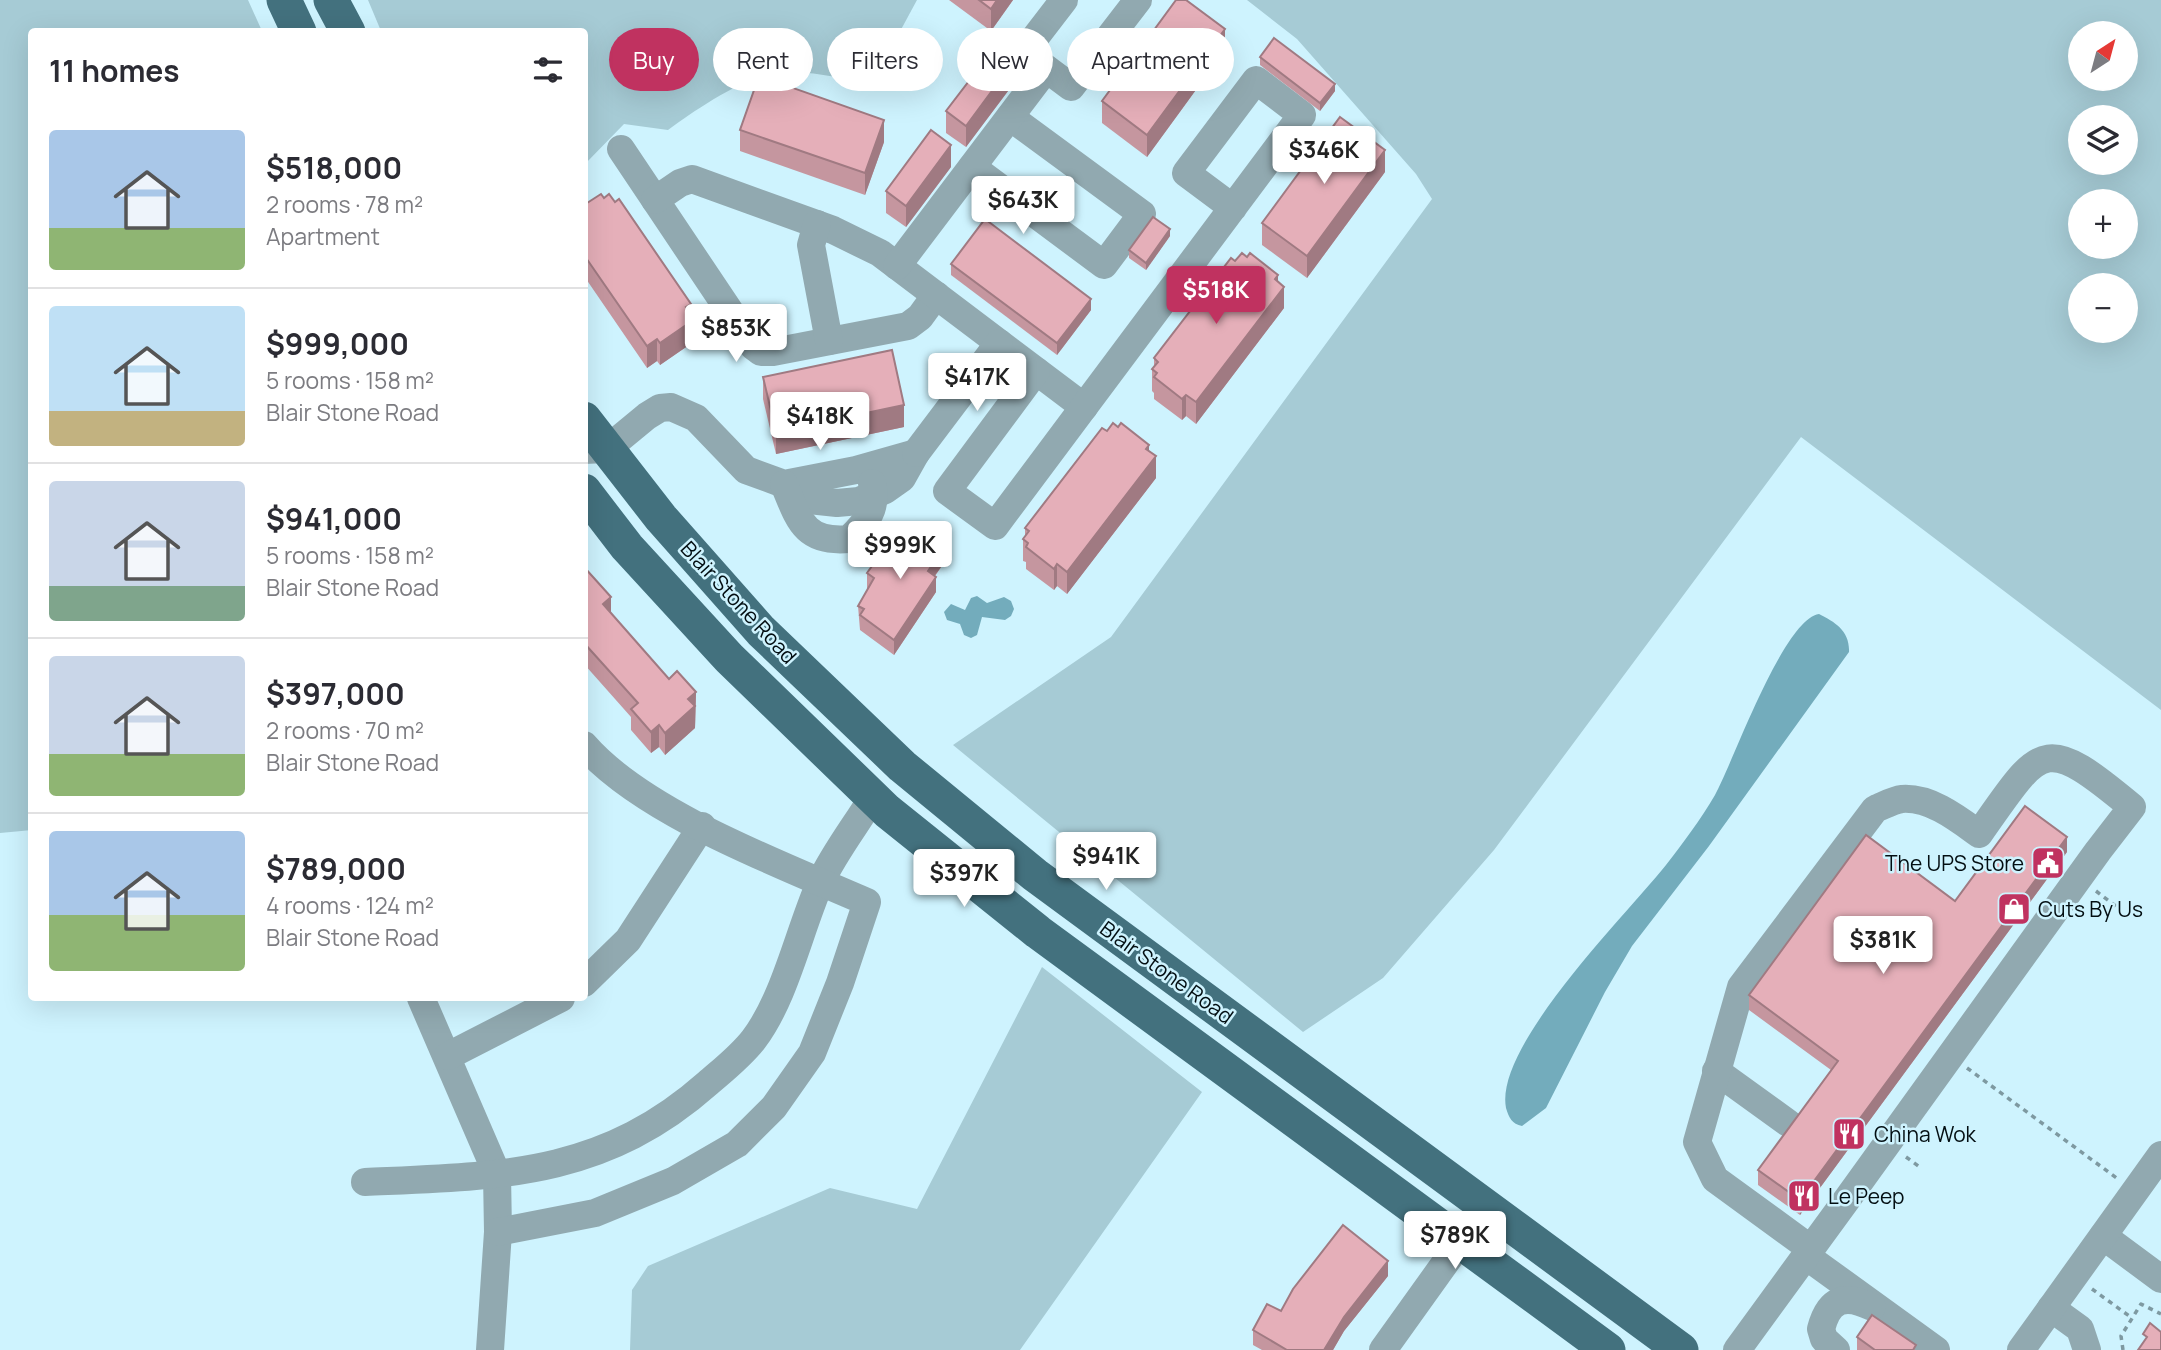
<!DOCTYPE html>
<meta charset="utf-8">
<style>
body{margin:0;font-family:Manrope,sans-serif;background:#f2f2f3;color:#2b2b33;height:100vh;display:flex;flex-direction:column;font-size:26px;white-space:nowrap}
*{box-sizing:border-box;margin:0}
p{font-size:23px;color:#7c7c81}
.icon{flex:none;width:38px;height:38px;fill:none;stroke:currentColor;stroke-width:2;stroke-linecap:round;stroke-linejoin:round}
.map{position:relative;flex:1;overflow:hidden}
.drawer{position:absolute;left:28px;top:28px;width:560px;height:973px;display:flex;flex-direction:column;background:#fff;border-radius:7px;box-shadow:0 7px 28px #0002}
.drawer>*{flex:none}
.hud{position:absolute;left:609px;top:28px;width:665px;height:63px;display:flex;gap:14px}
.needle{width:46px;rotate:36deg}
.fabs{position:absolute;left:2068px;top:21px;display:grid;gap:14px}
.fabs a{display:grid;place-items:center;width:70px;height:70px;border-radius:50%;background:#fff;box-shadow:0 7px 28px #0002;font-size:35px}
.price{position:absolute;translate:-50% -60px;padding:0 16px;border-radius:7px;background:#fff;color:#222;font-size:23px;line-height:46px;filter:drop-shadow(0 2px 4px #0008)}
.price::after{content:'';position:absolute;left:50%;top:42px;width:21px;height:16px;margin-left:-10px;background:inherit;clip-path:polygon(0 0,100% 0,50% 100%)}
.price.active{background:#c03260;color:#fff}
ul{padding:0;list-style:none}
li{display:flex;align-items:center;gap:21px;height:175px;padding:0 21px}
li+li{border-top:2px solid #e1e1e2}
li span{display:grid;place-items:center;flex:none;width:196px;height:140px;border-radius:7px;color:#555}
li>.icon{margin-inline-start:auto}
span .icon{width:84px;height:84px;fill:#fffc;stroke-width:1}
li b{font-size:30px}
h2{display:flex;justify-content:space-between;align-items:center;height:84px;padding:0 21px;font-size:30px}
.pill{padding:0 24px;border-radius:32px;background:#fff;box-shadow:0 7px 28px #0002;font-size:24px;line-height:63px}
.pill.active{background:#c03260;color:#fff}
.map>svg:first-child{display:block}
</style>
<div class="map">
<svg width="2161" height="1350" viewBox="0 0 2161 1350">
<rect width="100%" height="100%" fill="#cef3fe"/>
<!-- green -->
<g fill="#a6cbd5" fill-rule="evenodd">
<polygon points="0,0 248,0 262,31 32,32 32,830 0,833"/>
<path d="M368,0h549l-46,85c-33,-8 -69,-17 -103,-10 -32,7 -74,36 -100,55l-44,-6 -39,40 -1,-132 -203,-1z"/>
<path d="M1247,0h914v710l-360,-273 -307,413 -111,128 -80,54 -350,-287 158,-108 321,-438 -16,-25 -119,-135zM2081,33h45v46h-45zM2081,117h45v46h-45zM2126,201v46h-45v-46zM2081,285h45v46h-45z"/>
<polygon points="1042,967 1202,1092 1020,1350 630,1350 632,1290 648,1266 830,1188 917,1209"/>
</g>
<!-- water -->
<g fill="#73acbc">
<polygon points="977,596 987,603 1004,597 1011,601 1014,609 1011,616 1005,620 982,617 977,635 971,638 964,635 960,624 947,620 944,612 951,604 965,610 971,598"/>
<path d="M1819,614c16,8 31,17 30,38l-140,194 -77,100 -27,46 -59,116 -24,18c-10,-2 -13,-8 -16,-18 -12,-62 120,-193 160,-243 17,-22 35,-46 49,-70 19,-35 68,-175 104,-181z"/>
</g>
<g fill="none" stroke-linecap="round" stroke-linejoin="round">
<!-- path -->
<g stroke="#7e99a1" stroke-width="3.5" stroke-dasharray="5 5" stroke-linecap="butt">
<polyline points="2096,891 2117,907"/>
<polyline points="1967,1068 2118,1179"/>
<polyline points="1906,1157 1921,1168"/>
<polyline points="2092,1289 2132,1318"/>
<polyline points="2123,1350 2121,1336 2141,1304 2161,1314"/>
</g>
<!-- minor -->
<g stroke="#91a9b0" stroke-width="28">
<polyline points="1064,0 1024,52 1071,87 1138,0"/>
<polyline points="621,149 753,346 761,352 773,352 908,326 920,317 936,295"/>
<polyline points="972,167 1104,265 1142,214 1010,117"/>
<polyline points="655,200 680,183 692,179 833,230 880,253 1084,407"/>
<polyline points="817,224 811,245 829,341"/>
<polyline points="897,266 1046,69"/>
<polyline points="1036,371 947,491 995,526 1302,115 1256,80 1186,173 1233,208"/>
<polyline points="584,450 607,449 647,416 660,408 671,407 696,418 746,470 784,484 809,500 837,503 859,501 885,490 902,478 916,453 856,470 784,484"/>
<polyline points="916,453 999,343"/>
<path d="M784,484c15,36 20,59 65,55 18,-17 29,-31 23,-56"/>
<polyline points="584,983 628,940 702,826"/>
<polyline points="421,998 497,1174 498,1232 490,1350"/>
<polyline points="448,1056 561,998"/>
<polyline points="1716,1071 1788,1123"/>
<path d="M365,1182c134,-6 237,-5 343,-99 15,-13 33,-27 46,-44 31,-41 45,-108 66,-156 14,-30 36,-58 53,-86"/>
<path d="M498,1232l97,-19 78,-32 64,-37 37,-37 38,-54 28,-70 27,-81c-84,-37 -223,-88 -283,-157"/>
<polyline points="2103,1236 2161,1279"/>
<polyline points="1806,1256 1936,1350"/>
<polyline points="2051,1308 2080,1329 2087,1350"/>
<polyline points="1383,1350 1461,1241"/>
<path d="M1737,1350l108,-148 253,-351 34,-44c-89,-74 -90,-63 -153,27 -22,-16 -49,-37 -77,-35 -9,1 -19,7 -27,10l-134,178 -44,155 18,37 96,70"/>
<path d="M1836,1350l-12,-11 -3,-10c8,-31 24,-35 51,-22"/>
<polyline points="2021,1350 2161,1155"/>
</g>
<!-- major -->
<g stroke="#43717e" stroke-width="35">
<polyline points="284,0 299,32"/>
<polyline points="331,0 348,32"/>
<polyline points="584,419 661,518 761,631 902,766 1035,875 1681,1350"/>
<polyline points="584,491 627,547 729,658 887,811 1038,932 1608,1350"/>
</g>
</g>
<!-- wall -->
<g fill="#c5969f">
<polygon points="949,0 1013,0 991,31"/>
<polygon points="1225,50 1147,157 1102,123 1102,101"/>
<polygon points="1260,57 1335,91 1320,111 1260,65"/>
<polygon points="1011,87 966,147 946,133 946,111"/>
<polygon points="740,130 884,142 865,195 740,151"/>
<polygon points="951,167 906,227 886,213 886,191"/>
<polygon points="1385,172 1307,278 1262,245 1262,223"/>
<polygon points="584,205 691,314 692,338 689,340 689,345 660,365 657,361 647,368 584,276"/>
<polygon points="1170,236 1146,270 1129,258 1129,250"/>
<polygon points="1235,261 1278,282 1284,308 1196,424 1186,416 1182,420 1154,399 1154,393 1152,391 1152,369 1154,367 1154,358"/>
<polygon points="951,264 1091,310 1057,355 951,275"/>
<polygon points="763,377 904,427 776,454 763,399"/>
<polygon points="1149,451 1156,478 1067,594 1057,586 1054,590 1026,569 1026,562 1023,561 1023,539 1025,537 1025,528"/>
<polygon points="898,547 946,560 935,576 936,592 894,655 860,630 858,606 868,589 867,588 867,573"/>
<polygon points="584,567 611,613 669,679 696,692 695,728 665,755 659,747 651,753 631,730 631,717 584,664"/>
<polygon points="2067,852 1800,1215 1758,1185 1758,1170 1831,1070 1749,1010 1749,995 1955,901"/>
<polygon points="1388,1276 1344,1331 1333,1350 1262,1350 1253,1345 1253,1330 1281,1311"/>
<polygon points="1857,1337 1916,1350 1857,1350"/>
</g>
<!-- shaded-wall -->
<g fill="#a07a82">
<polygon points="997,0 1013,0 991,31 991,9"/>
<polygon points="1225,29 1225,50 1147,157 1147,135"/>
<polygon points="1011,65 1011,87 966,147 966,126"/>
<polygon points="1335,84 1335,91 1320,111 1320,103"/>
<polygon points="884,120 884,142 865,195 865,173"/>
<polygon points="951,145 951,167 906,227 906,206"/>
<polygon points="1385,150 1385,172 1307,278 1307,256"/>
<polygon points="1170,229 1170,236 1146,270 1146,263"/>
<polygon points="1278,275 1278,295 1284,287 1284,308 1196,424 1196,402"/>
<polygon points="1091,299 1091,310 1057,355 1057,343"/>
<polygon points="691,304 691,317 692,316 692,338 689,340 689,345 660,365 660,343 686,307"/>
<polygon points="657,339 657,361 647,368 647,346"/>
<polygon points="1186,395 1186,416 1182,420 1182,399"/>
<polygon points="904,405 904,427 776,454 776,432"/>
<polygon points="1149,445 1149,465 1156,456 1156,478 1067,594 1067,572"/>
<polygon points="946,545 946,560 928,585 928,571"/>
<polygon points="1057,564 1057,586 1054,590 1054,569"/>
<polygon points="936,577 936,592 894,655 894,640"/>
<polygon points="611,597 611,619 603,604"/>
<polygon points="696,692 695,728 665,755 665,733 688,699"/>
<polygon points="659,725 659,747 651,753 651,732"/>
<polygon points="2067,837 2067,852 1800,1215 1800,1200"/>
<polygon points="1388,1261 1388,1276 1344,1331 1333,1350 1324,1350 1344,1317"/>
</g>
<!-- building -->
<g fill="#e5afb9" stroke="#a07a82" stroke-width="2">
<polygon points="979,0 997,0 991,9"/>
<polygon points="1176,0 1186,0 1225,29 1147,135 1102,101"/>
<polygon points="1274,38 1335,84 1320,103 1260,57"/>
<polygon points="992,51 1011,65 966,126 946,111"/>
<polygon points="759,76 884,120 865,173 740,130"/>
<polygon points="1340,117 1385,150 1307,256 1262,223"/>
<polygon points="931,130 951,145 906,206 886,191"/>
<polygon points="601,194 604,198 609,194 615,202 619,199 691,304 686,307 692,316 687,320 689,323 660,343 657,339 647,346 584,255 584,205"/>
<polygon points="1153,217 1170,229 1146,263 1129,250"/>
<polygon points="985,219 1091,299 1057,343 951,264"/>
<polygon points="1242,253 1247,257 1250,253 1278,275 1275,279 1284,287 1196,402 1186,395 1182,399 1154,377 1157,373 1152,369 1158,362 1154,358 1231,258 1235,261"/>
<polygon points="892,350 904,405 776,432 763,377"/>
<polygon points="1113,423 1118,427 1121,423 1149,445 1146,449 1156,456 1067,572 1057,564 1054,569 1026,547 1028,543 1023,539 1029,531 1025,528 1102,428 1107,431"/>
<polygon points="919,525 946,545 928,571 936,577 894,640 860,615 864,609 858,606 874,578 867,573 890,541 898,547"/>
<polygon points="584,567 611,597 603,604 669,679 677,671 696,692 688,699 695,706 665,733 659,725 651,732 631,709 638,703 584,643"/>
<polygon points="2025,806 2067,837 1800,1200 1758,1170 1838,1061 1749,995 1866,835 1955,901"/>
<polygon points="1343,1225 1388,1261 1344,1317 1324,1350 1287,1350 1253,1330 1267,1304 1281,1311 1293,1289"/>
<polygon points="1872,1315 1916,1345 1913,1350 1875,1350 1857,1337"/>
<polygon points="2150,1323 2161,1332 2161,1350 2138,1350 2147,1337 2143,1334"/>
</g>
<!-- icons -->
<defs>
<symbol id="civic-square" viewBox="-11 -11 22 22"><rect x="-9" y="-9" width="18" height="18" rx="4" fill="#c03260" stroke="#cef3fe"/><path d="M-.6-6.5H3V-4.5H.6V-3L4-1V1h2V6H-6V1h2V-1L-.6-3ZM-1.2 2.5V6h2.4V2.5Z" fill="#fff"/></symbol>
<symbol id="shop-square" viewBox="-11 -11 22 22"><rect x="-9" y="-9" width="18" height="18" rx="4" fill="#c03260" stroke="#cef3fe"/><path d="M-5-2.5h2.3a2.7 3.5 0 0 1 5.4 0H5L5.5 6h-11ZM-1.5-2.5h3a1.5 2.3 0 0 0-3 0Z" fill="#fff"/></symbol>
<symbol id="restaurant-square" viewBox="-11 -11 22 22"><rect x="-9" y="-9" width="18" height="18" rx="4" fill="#c03260" stroke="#cef3fe"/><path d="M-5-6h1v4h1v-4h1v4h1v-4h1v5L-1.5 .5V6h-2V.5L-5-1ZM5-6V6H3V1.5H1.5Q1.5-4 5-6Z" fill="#fff"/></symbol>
</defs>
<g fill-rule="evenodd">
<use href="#civic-square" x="2029" y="844" width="38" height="38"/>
<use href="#shop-square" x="1995" y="890" width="38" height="38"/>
<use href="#restaurant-square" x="1830" y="1115" width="38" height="38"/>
<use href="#restaurant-square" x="1785" y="1177" width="38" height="38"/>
</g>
<g text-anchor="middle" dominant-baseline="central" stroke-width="5" stroke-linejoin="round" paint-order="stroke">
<!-- street labels -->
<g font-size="21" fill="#030e12" stroke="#cef3fe">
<text transform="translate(739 602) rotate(47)">Blair Stone Road</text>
<text transform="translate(1167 972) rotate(36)">Blair Stone Road</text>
</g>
<!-- poi labels -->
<g font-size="21" fill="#030e12" stroke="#cef3fe" text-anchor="start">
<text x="2024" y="863" text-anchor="end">The UPS Store</text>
<text x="2038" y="909">Cuts By Us</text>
<text x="1874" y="1134">China Wok</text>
<text x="1828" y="1196">Le Peep</text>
</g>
</g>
</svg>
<div class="fabs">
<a><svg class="needle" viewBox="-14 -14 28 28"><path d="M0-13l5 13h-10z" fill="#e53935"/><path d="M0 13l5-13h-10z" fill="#7c7c81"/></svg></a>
<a><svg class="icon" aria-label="layers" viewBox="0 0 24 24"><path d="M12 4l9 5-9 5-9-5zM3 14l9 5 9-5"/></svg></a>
<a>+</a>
<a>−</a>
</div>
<b class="price" style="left:1324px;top:186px">$346K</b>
<b class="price" style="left:1023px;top:236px">$643K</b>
<b class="price active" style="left:1216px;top:326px">$518K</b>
<b class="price" style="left:736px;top:364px">$853K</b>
<b class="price" style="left:977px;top:413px">$417K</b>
<b class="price" style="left:820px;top:452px">$418K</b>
<b class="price" style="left:900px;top:581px">$999K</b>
<b class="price" style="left:1106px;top:892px">$941K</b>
<b class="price" style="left:964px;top:909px">$397K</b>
<b class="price" style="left:1883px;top:976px">$381K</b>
<b class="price" style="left:1455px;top:1271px">$789K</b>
<div class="hud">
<a class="pill active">Buy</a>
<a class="pill">Rent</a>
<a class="pill">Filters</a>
<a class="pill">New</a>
<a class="pill">Apartment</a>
</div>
<section class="drawer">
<h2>11 homes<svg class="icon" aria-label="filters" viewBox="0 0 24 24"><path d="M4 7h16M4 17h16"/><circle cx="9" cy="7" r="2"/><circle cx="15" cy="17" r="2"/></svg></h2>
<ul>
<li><span style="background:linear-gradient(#a9c7e8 70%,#8fb573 0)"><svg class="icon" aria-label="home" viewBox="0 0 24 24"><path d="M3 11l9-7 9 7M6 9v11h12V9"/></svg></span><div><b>$518,000</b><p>2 rooms · 78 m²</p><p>Apartment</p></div></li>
<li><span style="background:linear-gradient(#bfe0f5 75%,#c2b280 0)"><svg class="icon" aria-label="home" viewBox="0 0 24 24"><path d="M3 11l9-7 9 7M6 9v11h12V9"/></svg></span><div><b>$999,000</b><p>5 rooms · 158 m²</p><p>Blair Stone Road</p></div></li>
<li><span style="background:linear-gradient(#c9d6e8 75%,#7fa58c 0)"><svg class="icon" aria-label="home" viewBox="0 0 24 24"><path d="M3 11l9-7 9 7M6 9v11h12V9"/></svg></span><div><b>$941,000</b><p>5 rooms · 158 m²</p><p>Blair Stone Road</p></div></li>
<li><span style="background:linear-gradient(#c9d6e8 70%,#8fb573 0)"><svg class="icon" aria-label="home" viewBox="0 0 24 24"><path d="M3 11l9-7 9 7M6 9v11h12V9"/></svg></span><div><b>$397,000</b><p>2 rooms · 70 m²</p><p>Blair Stone Road</p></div></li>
<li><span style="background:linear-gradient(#a9c7e8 60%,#8fb573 0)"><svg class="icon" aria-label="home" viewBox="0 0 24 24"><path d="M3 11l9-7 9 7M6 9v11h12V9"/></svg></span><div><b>$789,000</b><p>4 rooms · 124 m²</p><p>Blair Stone Road</p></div></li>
</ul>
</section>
</div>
